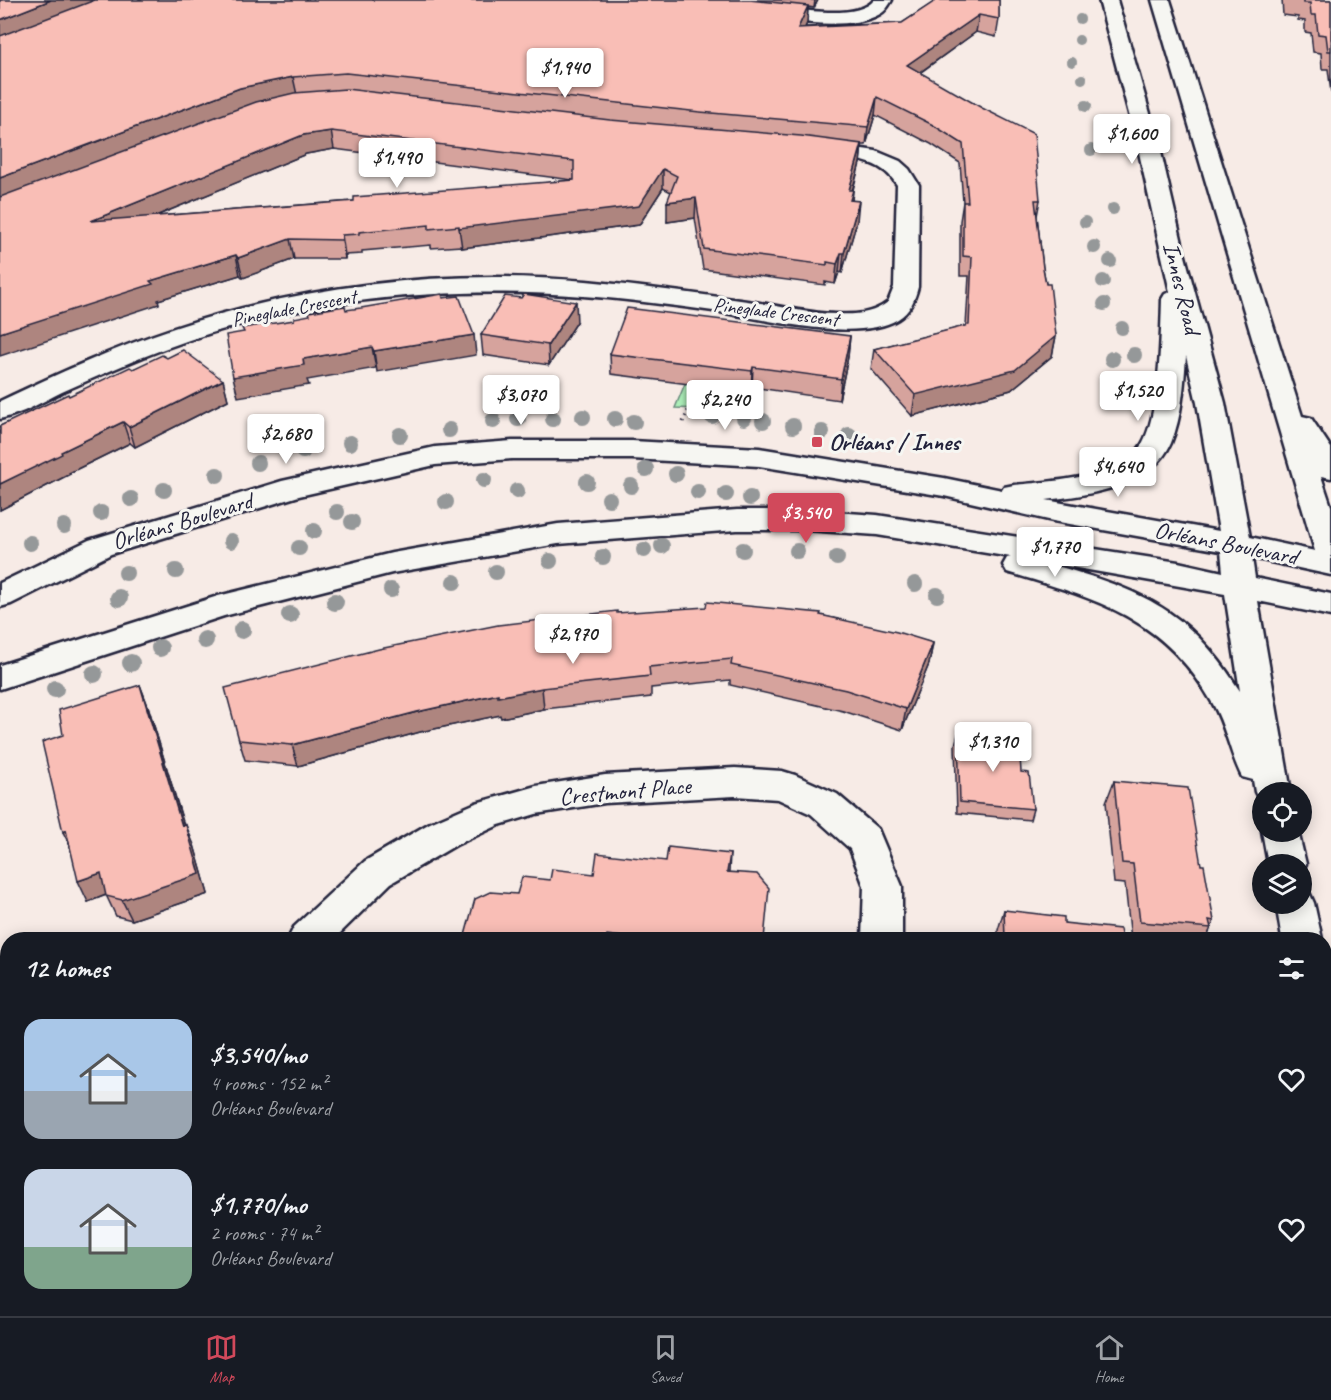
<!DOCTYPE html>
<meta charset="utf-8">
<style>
body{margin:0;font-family:Caveat,sans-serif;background:#242831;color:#f1f3f6;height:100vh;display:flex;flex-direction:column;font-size:22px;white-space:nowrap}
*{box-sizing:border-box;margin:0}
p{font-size:20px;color:#9ea1a6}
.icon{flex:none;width:33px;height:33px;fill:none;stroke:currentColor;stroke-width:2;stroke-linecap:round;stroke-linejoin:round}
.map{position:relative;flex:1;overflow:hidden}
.sheet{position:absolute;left:0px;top:932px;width:1332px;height:386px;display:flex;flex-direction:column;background:#171b24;border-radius:24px 24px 0 0;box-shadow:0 3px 15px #0003}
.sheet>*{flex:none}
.fabs{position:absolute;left:1252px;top:782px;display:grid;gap:12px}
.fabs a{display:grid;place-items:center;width:60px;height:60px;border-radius:50%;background:#171b24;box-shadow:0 3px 15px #0003;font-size:30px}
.price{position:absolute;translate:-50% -51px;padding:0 14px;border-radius:6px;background:#fff;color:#222;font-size:20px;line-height:39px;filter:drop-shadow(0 2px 3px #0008)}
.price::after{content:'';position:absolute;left:50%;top:36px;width:18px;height:14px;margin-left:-9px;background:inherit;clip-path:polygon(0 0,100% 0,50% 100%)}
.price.current{background:#d1495b;color:#fff}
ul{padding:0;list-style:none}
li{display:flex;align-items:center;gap:18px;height:150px;padding:0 24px}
li span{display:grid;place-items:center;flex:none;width:168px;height:120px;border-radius:18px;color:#555}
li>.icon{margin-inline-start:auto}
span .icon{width:72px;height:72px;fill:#fffc;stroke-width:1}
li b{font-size:26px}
h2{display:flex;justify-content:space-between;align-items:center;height:72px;padding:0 24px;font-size:26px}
.dock{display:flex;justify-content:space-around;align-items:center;height:84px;border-top:2px solid #363941;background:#171b24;font-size:16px;color:#9ea1a6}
.dock a{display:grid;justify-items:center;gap:3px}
.dock .current{color:#d1495b}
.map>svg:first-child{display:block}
</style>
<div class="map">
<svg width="1331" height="1316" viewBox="0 0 1331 1316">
<rect width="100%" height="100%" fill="#f7ebe6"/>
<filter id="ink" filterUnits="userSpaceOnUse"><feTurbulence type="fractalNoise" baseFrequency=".0167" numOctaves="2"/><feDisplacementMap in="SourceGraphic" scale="12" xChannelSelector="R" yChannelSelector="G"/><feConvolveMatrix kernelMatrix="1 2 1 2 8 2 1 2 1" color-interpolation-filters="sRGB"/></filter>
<g filter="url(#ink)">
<!-- green -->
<polygon fill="#aceeb8" stroke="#67887a" stroke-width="1.5" points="709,325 732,328 700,409 675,408"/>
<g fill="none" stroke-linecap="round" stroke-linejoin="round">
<defs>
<g id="minor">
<path d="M874,0h18c-3,5 -6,11 -12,14 -29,17 -91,8 -124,0l-2,-4 2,-4 7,-2c25,4 94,18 111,-4z"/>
<path d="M816,142l60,9 24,10 9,8 10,16 -1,102c-3,12 -8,25 -20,32 -41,25 -138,-1 -185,-8 -43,-6 -87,-12 -130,-15 -142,-11 -285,3 -419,53 -35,13 -68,28 -102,43 -20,10 -40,22 -62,27v-18c57,-27 114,-53 174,-73 133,-44 272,-59 412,-47 56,5 112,13 168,21 27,4 55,12 82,12 19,1 37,0 52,-12l6,-15 3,-102c-19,-32 -58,-25 -89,-32l-3,-5 3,-5z"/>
<polygon points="735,768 782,771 795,775 837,794 878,829 902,886 902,939 862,939 864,886 850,849 811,814 778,799 735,796 605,803 536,814 499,825 456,845 391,883 334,939 288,939 294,927 365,861 430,823 476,803 536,786 605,775"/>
<polygon points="0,979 8,982 8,1020 0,1017"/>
<rect x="851" y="1310" width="48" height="6"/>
</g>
<g id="major">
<path d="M1099,0h18l43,148 25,108 40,147 25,134 65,14 -163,-551h18l132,416 9,2 20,30v30l-10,-2 10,30v69l-79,-17 3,20 76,16v22l-73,-15 33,191h-28v11l-3,-1 -5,-10 -2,-12 -11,-3c-12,-23 -16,-50 -29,-73 -49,-87 -116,-105 -206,-132l-4,-7 4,-7 4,-1 -134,-22 -72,-5h-68l-179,14 -166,29 -168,43 -224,73v-24l218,-69 174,-43 166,-29 179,-14h68l72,5 301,47 45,10 -2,-21 -168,-30 -109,-25 -185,-30 -127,-7h-120l-77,6 -136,31 -188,58 -100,50 -11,3v-24l89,-43 193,-59 153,-34 77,-6h120l127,7 185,30 58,12 2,-3 10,-2c37,-4 106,-6 128,-41 18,-29 19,-111 20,-145l3,-5 5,-2 -32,-144zM1186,356l11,47 22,128 -173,-31c42,-5 106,-13 125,-57 11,-27 13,-58 15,-87zM1043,562l182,32 15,97c-54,-86 -103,-102 -197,-129z"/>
<polygon points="1263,828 1263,831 1298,831 1306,864 1302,872 1302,864 1268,864 1262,831"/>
<polygon points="1302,889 1309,892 1314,903 1322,939 1282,939 1276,903 1302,903"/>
<polygon points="1324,1026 1331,1029 1331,1096 1324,1093"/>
</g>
</defs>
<!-- minor casing -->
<use href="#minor" stroke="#22223b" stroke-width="5"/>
<!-- major casing -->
<use href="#major" stroke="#22223b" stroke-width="5"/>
<!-- path -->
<polyline stroke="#22223b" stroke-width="3" stroke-dasharray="1.5 4" stroke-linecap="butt" points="683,422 700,382"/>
<!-- minor -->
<use href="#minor" fill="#f6f6f2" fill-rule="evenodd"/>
<!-- major -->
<use href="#major" fill="#f6f6f2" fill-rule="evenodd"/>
</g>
<!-- trees -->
<g fill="#959899">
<circle cx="1080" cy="19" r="5"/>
<circle cx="1079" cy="40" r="5"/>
<circle cx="1072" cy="62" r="5"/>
<circle cx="1082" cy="79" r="5"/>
<circle cx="1086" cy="106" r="6"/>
<circle cx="1100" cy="134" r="6"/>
<circle cx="1091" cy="150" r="6"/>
<circle cx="1113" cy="209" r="6"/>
<circle cx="1085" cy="222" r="6"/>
<circle cx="1094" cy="247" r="7"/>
<circle cx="1110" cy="261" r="7"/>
<circle cx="1103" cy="281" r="7"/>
<circle cx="1104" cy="304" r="7"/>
<circle cx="1122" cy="328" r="7"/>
<circle cx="1134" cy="355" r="8"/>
<circle cx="1112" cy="359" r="8"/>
<circle cx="712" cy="416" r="8"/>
<circle cx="583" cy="417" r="8"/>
<circle cx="744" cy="418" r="8"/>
<circle cx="518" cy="419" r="8"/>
<circle cx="553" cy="419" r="8"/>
<circle cx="615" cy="419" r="8"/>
<circle cx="493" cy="421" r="8"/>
<circle cx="763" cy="421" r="8"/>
<circle cx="634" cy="422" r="8"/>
<circle cx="793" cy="426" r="8"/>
<circle cx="449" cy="430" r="8"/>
<circle cx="822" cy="432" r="8"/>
<circle cx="400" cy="435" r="8"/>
<circle cx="849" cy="435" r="8"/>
<circle cx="350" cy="443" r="8"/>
<circle cx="303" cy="451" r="8"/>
<circle cx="258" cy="463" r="8"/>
<circle cx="646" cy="469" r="8"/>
<circle cx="676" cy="474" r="8"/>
<circle cx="217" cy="475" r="8"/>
<circle cx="484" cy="480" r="8"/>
<circle cx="587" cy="482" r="8"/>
<circle cx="631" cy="486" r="8"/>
<circle cx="164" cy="490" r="8"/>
<circle cx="517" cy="491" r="8"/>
<circle cx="698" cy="492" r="8"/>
<circle cx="726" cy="494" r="8"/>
<circle cx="750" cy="498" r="8"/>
<circle cx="131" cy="499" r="8"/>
<circle cx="609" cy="499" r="8"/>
<circle cx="446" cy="502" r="8"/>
<circle cx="337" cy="512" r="8"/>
<circle cx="101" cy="513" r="8"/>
<circle cx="352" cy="522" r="8"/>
<circle cx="64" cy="526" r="8"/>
<circle cx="314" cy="531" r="8"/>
<circle cx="231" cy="541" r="8"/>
<circle cx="30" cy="543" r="8"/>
<circle cx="662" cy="546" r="8"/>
<circle cx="299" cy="548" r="8"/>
<circle cx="644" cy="550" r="8"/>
<circle cx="743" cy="550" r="8"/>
<circle cx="797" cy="551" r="8"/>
<circle cx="603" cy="557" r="8"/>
<circle cx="837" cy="558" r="8"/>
<circle cx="550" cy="561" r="8"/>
<circle cx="176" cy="571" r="8"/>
<circle cx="496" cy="572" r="8"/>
<circle cx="126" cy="573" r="8"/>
<circle cx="454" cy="582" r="8"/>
<circle cx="915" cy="584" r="8"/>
<circle cx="391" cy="590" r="8"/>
<circle cx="937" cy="595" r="8"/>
<circle cx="119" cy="598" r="9"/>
<circle cx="335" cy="602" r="9"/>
<circle cx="290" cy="615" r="9"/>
<circle cx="242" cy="630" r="9"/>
<circle cx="205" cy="640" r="9"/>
<circle cx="160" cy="648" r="9"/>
<circle cx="131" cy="663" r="9"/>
<circle cx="94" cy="674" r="9"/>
<circle cx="55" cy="689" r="9"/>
</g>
<!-- wall -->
<g fill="#d6a39d" stroke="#22223b" stroke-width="1.5" fill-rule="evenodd">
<path d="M0,0h818l-4,8 -6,-1 -1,16 -2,4 97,-4 31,-20v-3h66v19l-3,18 -20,-5 -56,41 120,127 -3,16 6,52 13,68 -4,20 -41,34 -99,26 -41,-47 3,-20 92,-23 3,-50h-9v-55l3,-19 -3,-39 -29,-19 -56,-29 -9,30h-4l-2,18 -7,27 -1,10 5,21 -15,52 -3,-1 -4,12 -10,-2v3l-122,-16 -8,-51 -28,4 4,-30 -8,-4 -24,37 -177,23 -1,-2 -30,2v-3l-69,6v3l-17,1v4h-51l-51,19 -3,-3 -82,25 1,4zM334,149l239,31 -219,21 -198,15 150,-62z"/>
<polygon points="1282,0 1331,0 1331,93 1328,69 1322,69 1321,53 1313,52 1311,33 1305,32 1305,21 1298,20 1298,17 1283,15"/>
<polygon points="577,322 549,365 483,355 481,335"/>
<polygon points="850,336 848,357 839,400 752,387 751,392 611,374 610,354"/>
<polygon points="167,358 223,380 228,400 135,447 130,443 69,473 70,474 0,510 0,426 133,369"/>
<polygon points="617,613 820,615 933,643 929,664 902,730 843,711 730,685 730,680 651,688 651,697 544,709 501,718 500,715 420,732 298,766 245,760 239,740"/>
<polygon points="140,685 148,706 184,825 194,845 208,894 132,920 116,916 106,895 88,902 63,735"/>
<polygon points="958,734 1021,772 1033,809 1030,820 957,813 955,745"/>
<polygon points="1114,781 1201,865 1214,921 1206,939 1131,939 1125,884 1114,883 1106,802"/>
<polygon points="730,854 729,872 764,939 464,939 517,894 550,880 594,874 666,861"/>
<polygon points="1004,910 1064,923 1122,939 998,939 998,930"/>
<polygon points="1013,1310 1164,1310 1165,1316 1014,1316"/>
</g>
<!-- shaded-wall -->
<g fill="#ae857f" stroke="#22223b" stroke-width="1.5">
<polygon points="51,0 99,0 0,40 0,20"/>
<polygon points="815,0 818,0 814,8"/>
<polygon points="808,6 807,23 797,45 798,28"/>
<polygon points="979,15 976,32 905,83 907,65"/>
<polygon points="293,77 297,95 0,200 0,178 240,88"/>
<polygon points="877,97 875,115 866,145 868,127"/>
<polygon points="331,131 334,149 306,154 97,240 91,221 303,135"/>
<polygon points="862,144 860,163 850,198 853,190 851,210 849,190"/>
<polygon points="663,169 663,188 639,225 462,248 459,228"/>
<polygon points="696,198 695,218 667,222 667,202"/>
<polygon points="859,201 857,221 842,273 844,253"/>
<polygon points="342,235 345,255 345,259 342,240"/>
<polygon points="290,239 294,259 243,278 238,258"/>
<polygon points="841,253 839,272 835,284 837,264"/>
<polygon points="236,255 240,275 158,300 159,304 0,356 0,333 150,281"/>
<polygon points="576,302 577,322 549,365 548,345"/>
<polygon points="474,335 476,355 377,372 374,351"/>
<polygon points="850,336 848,357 839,400 841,379"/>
<polygon points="1056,336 1052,356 1011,390 912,416 915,395"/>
<polygon points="372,347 376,368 307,380 309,385 238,397 233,377 303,359"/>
<polygon points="753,367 752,387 751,392 752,371"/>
<polygon points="223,380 228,400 135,447 129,427"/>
<polygon points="123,422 130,443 69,473 70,474 0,510 0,484 61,452"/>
<polygon points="933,643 929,664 902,730 906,709"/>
<polygon points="140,685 148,706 190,846 182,826"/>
<polygon points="542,688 544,709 501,718 500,715 420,732 298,766 292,745 417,712 498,694"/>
<polygon points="186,825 194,845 208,894 132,920 122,900"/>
<polygon points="66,830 73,852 63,832"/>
<polygon points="101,873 111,893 88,902 78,881"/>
<polygon points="0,1132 8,1142 8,1150 0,1160"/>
<polygon points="8,1182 8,1218 0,1228 0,1192"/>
</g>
<!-- building -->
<g fill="#f9beb6" stroke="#22223b" stroke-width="1.5" fill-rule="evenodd">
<polygon points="0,0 51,0 0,20"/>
<polygon points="95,0 749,0 808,6 798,28 902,23 935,1 935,0 999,0 999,19 979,15 907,65 982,108 1034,134 1040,200 1035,200 1043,268 1046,284 1050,284 1056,336 1015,370 915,395 874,349 969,325 972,257 963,256 963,202 968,202 963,144 933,125 877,97 868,127 700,112 346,73 293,77 240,88 0,178 0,36"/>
<polygon points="1303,0 1331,0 1331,51 1328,51 1326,35 1318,34 1316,15 1311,15 1310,3 1303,3"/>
<path d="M346,89l264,31 191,16 61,8 -13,46h4l-3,10 9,1 -15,52h-3l-4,11 -10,-2v3l-123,-16 -8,-51 -29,4 10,-26 -14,-7 -24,37 -180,22v-2l-30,3v-4l-70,7v2l-17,1v5l-52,-1 -52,19 -2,-3 -86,26 3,3 -153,49v-136l256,-95 38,-9zM331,131l243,30v19l-220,17v4l-263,20 212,-86z"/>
<polygon points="442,294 443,298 459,296 474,335 374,351 372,347 303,359 304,365 233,377 226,335 244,332 242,328 294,320 294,318 310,315 309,312 345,306 346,310 361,308"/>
<polygon points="524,294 576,302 548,345 481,335 505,296 521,298"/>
<polygon points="627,308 850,336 841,379 753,367 752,371 610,354"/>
<polygon points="183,350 223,380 129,427 123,422 61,452 62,454 0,484 0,426 68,394 69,396 130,367 133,369 162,355 167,358"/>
<polygon points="707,602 821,613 820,615 897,632 933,643 906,709 846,690 731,665 732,659 649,667 650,676 542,688 498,697 498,694 417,712 292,745 239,740 225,688 379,649 498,625 617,611 617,613 706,607"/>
<polygon points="140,685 182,826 186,825 200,874 122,900 106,896 101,873 78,881 66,830 63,832 42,742 63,735 59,710"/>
<polygon points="958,734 1019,740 1021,772 1029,773 1033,809 960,802"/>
<polygon points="1114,781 1188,788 1201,865 1204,865 1214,921 1209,920 1211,928 1140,922 1133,864 1122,863"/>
<polygon points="668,847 730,854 727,872 757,874 769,888 764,939 641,939 607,935 607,939 464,939 475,899 490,892 517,894 522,877 550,880 552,869 594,874 597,853 666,861"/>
<polygon points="1004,910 1064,917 1064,923 1120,929 1122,939 1005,939"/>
<polygon points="8,1158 8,1182 0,1192 0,1160"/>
<polygon points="587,1310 728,1310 727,1316 586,1316"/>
<polygon points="1022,1310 1164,1310 1165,1316 1022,1316"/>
</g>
</g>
<!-- markers -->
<rect fill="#d1495b" stroke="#f6f6f2" stroke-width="2" x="811" y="436" width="12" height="12" rx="3"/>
<g text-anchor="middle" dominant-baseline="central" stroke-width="6" stroke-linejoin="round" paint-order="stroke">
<!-- far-street labels -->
<g font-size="20" fill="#22223b" stroke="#f6f6f2">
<text transform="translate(294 308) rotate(-11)">Pineglade Crescent</text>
<text transform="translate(776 312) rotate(7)">Pineglade Crescent</text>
</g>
<!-- street labels -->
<g font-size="24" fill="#22223b" stroke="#f6f6f2">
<text transform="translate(1182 288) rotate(76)">Innes Road</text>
<text transform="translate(182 521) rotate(-17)">Orléans Boulevard</text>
<text transform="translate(1226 543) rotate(11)">Orléans Boulevard</text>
<text transform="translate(625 791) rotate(-5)">Crestmont Place</text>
</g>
<!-- poi labels -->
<g font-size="24" font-weight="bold" fill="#22223b" stroke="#f6f6f2" text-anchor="start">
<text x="829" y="442">Orléans / Innes</text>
</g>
</g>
</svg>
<div class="fabs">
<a><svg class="icon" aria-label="locate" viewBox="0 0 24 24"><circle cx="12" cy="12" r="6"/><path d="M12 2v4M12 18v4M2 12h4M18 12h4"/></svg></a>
<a><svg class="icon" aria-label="layers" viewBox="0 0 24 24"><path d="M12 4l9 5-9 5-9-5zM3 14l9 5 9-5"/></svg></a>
</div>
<b class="price" style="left:565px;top:99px">$1,940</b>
<b class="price" style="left:1132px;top:165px">$1,600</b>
<b class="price" style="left:397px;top:189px">$1,490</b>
<b class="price" style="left:1138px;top:422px">$1,520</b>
<b class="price" style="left:521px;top:426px">$3,070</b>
<b class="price" style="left:725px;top:431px">$2,240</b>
<b class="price" style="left:286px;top:465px">$2,680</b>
<b class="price" style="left:1118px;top:498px">$4,640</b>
<b class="price current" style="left:806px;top:544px">$3,540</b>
<b class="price" style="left:1055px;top:578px">$1,770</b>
<b class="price" style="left:573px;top:665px">$2,970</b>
<b class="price" style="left:993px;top:773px">$1,310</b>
<section class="sheet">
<h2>12 homes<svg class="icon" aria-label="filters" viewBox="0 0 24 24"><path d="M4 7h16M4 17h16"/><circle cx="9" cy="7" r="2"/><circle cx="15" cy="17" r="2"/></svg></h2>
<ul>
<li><span style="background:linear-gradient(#a9c7e8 60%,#9aa5b1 0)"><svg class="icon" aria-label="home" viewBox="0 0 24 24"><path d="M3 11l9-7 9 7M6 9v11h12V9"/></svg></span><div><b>$3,540/mo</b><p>4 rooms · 152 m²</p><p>Orléans Boulevard</p></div><svg class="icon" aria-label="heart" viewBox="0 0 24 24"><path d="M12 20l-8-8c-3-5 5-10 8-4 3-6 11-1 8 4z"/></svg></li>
<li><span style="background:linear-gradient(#c9d6e8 65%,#7fa58c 0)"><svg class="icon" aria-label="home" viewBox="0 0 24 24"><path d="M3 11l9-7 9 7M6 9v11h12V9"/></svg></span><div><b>$1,770/mo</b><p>2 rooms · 74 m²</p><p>Orléans Boulevard</p></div><svg class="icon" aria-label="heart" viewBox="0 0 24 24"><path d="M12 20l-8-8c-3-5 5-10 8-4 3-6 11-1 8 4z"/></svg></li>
</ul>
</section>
</div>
<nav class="dock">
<a class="current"><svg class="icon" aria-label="map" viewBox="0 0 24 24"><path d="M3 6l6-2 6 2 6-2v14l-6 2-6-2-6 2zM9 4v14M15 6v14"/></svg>Map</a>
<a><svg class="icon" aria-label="saved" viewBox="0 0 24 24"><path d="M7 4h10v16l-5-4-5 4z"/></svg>Saved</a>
<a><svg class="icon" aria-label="home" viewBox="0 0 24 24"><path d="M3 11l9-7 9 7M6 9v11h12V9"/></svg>Home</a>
</nav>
